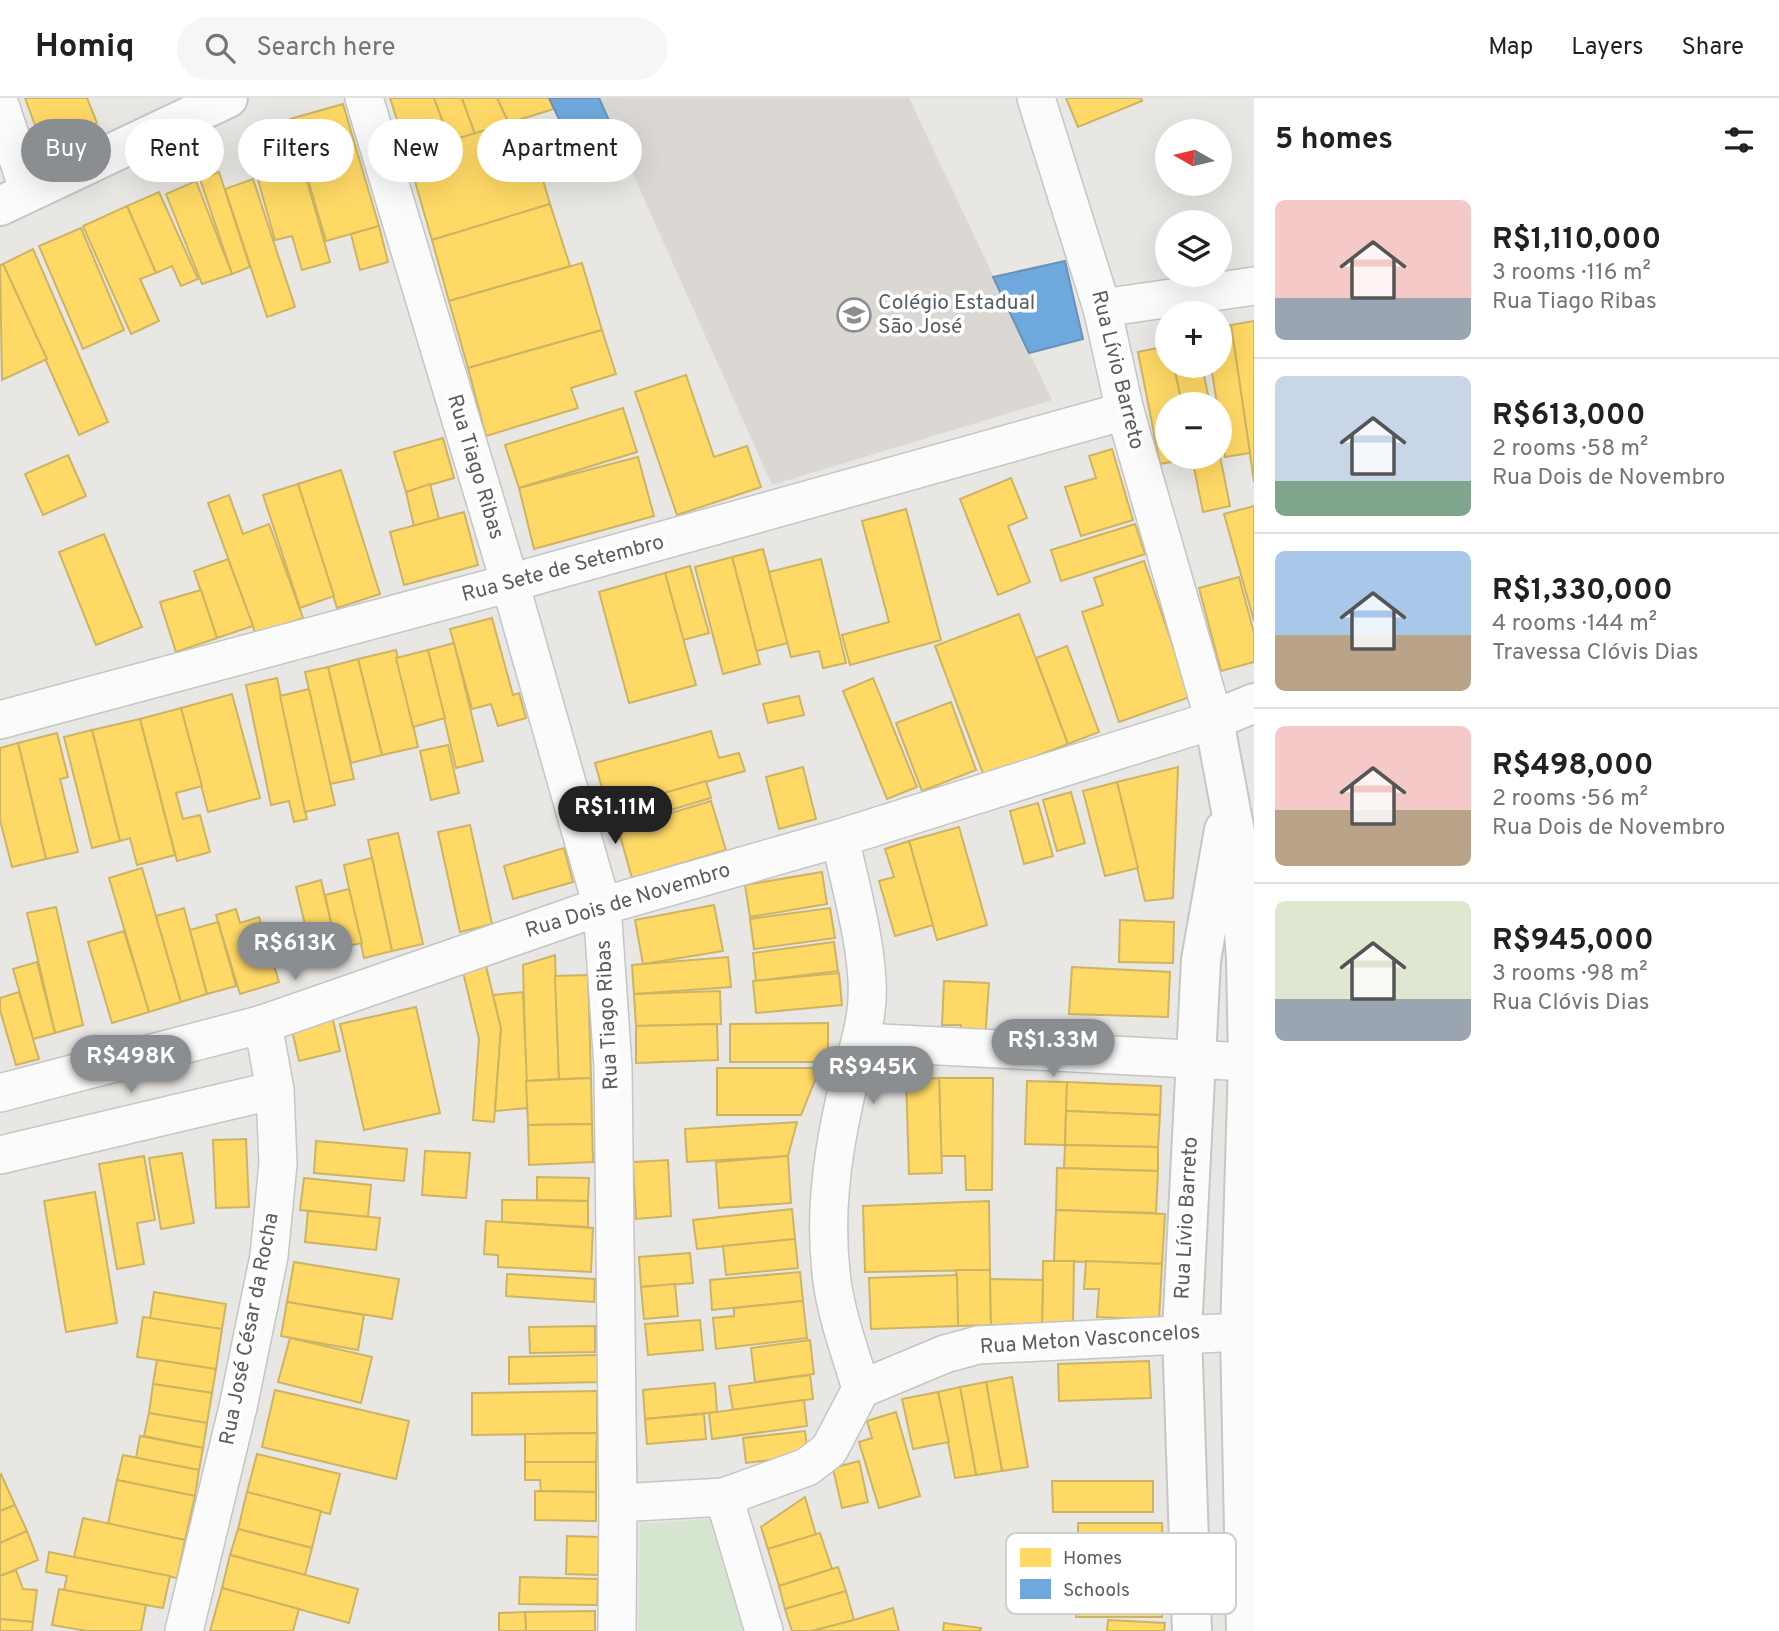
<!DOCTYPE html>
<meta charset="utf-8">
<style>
body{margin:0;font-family:Overpass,sans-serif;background:#f6f6f6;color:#202124;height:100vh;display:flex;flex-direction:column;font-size:26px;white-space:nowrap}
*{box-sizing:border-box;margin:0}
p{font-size:23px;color:#757577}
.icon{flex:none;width:38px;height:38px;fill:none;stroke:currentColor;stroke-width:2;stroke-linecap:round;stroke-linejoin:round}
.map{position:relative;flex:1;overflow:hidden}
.drawer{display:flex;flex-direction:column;background:#fff;width:525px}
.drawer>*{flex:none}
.banner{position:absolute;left:21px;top:21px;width:665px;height:63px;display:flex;gap:14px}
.needle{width:46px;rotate:278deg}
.controls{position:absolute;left:1155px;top:21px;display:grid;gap:14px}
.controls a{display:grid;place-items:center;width:77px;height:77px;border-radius:50%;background:#fff;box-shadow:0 7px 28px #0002;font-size:35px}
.price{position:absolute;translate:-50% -60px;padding:0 16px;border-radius:24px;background:#8b8e90;color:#fff;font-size:23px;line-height:46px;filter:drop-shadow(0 2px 4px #0008)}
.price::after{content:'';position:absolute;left:50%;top:42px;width:21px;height:16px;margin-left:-10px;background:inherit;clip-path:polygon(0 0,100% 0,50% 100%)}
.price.active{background:#222;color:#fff}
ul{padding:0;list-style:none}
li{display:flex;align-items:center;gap:21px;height:175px;padding:0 21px}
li+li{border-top:2px solid #e0e0e0}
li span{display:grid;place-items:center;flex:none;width:196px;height:140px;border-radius:10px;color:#555}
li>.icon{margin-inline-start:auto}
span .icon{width:84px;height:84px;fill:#fffc;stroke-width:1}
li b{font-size:30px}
h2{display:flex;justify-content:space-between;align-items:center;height:84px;padding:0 21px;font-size:30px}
.pill{padding:0 24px;border-radius:32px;background:#fff;box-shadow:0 7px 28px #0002;font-size:24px;line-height:63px}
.pill.active{background:#8b8e90;color:#fff}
header{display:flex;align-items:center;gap:42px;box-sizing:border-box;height:98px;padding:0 35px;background:#fff;border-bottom:2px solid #e0e0e0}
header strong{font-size:33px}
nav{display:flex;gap:38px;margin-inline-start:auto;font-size:24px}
.search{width:490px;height:63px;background:#f6f6f6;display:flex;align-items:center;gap:18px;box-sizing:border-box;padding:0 24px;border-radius:38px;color:#757577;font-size:26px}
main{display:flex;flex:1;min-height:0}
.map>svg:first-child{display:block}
</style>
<header>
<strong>Homiq</strong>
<div class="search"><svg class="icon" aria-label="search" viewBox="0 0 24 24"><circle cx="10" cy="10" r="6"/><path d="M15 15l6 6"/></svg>Search here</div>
<nav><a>Map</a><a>Layers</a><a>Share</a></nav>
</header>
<main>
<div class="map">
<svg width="1254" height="1533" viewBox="0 0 1254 1533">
<rect width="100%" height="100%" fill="#e9e7e4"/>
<!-- education -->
<polygon fill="#dbd7d3" points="599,0 909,0 1052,302 772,387"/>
<!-- green -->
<polygon fill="#d5e5cf" points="709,1421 743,1533 638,1533 640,1426"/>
<!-- homes -->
<g fill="#ffd966" stroke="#cdb465" stroke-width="2">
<polygon points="25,0 87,0 97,25 42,46"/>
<polygon points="390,0 434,0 443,24 402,37"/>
<polygon points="434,0 462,0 475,36 450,43"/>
<polygon points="462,0 497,0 509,25 475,36"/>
<polygon points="497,0 549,0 554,11 509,25"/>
<polygon points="1066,0 1141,0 1142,3 1078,29"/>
<polygon points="343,6 379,128 326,143 290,21"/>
<polygon points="525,20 550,106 432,142 407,56"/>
<polygon points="443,24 450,43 407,56 402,37"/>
<polygon points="294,37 330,164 302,172 292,138 275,142 249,50"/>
<polygon points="219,74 250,169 232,176 200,81"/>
<polygon points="253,81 295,209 267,219 225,91"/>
<polygon points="196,83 232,176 202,186 166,96"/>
<polygon points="159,94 198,181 181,188 172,168 156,175 127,108"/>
<polygon points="550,106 570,168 449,203 432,142"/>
<polygon points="127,108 156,175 140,181 159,223 131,236 83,128"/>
<polygon points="379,128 388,164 360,172 351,136"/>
<polygon points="81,130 124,232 83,251 39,148"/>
<polygon points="33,151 108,324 79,337 3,166"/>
<polygon points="582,165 602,232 468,270 449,203"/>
<polygon points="3,166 47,261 2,282 0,167"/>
<polygon points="1254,223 1254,384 1231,227"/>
<polygon points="1231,227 1250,355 1225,359 1220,306 1217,306 1211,268 1220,268 1220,228"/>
<polygon points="602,232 616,276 571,290 578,310 486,338 468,270"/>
<polygon points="1167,248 1167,268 1174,268 1182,306 1167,306 1167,359 1192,360 1160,366 1138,254"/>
<polygon points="1174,268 1202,268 1210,306 1182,306"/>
<polygon points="686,277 714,359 747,348 761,389 677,417 635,294"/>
<polygon points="623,310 637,354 519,390 505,347"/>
<polygon points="443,340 454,380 406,394 394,354"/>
<polygon points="1112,351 1133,422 1081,438 1065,389 1096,380 1089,358"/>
<polygon points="68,357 86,398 43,417 25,376"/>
<polygon points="1220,358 1230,408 1203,414 1192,360"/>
<polygon points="638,359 654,418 534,451 519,390"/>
<polygon points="341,372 380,496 337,510 298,386"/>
<polygon points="1011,380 1027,420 1008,428 1030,484 998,497 960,401"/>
<polygon points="298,386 334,498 300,510 263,397"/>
<polygon points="430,386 439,421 414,428 406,394"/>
<polygon points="229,397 243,436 269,426 303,520 256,537 208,405"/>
<polygon points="1254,408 1254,523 1224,416"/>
<polygon points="906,411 941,542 850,567 842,537 889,524 862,423"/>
<polygon points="464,414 478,467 404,487 390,434"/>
<polygon points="1135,426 1145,456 1061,483 1051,452"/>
<polygon points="104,436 142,529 96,547 59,454"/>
<polygon points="763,451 788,545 756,553 732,459"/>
<polygon points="732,459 760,566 723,576 695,469"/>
<polygon points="228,461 253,528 217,540 194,473"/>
<polygon points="821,461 846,565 823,570 819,553 791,559 769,474"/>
<polygon points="1144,463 1190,599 1119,624 1082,514 1103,507 1094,480"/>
<polygon points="690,468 709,535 683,542 665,475"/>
<polygon points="665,475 696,587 629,605 599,494"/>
<polygon points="1239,479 1254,535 1254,564 1221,573 1199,490"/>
<polygon points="201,492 217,540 176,554 160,504"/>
<polygon points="1019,516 1068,646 984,678 935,548"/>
<polygon points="492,520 513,597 519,595 526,620 498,628 491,606 472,611 450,531"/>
<polygon points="454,545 483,663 456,670 428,552"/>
<polygon points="1067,548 1099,634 1068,646 1036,560"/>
<polygon points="396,552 418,649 382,657 358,561"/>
<polygon points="428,552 445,620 413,629 396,560"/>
<polygon points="358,561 382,657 351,665 328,569"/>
<polygon points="328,569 354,681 330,686 305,574"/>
<polygon points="277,580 307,721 294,724 289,703 271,707 246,587"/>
<polygon points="873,580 917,689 887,701 843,593"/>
<polygon points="309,591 335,707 305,714 280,598"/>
<polygon points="232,596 260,700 208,714 181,610"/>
<polygon points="799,598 804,617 768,625 763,606"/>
<polygon points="951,604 976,672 922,693 896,625"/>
<polygon points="181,610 202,688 176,695 183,721 200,717 210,754 177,763 140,621"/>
<polygon points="140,621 175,757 137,767 130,740 120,743 92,632"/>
<polygon points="92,632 120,743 92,750 64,639"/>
<polygon points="711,633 719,660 739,655 745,673 608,711 595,665"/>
<polygon points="57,635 68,679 60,681 78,754 46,761 18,645"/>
<polygon points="18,645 46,761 12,769 0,722 0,650"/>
<polygon points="448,647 459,695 431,702 420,653"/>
<polygon points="803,669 816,721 779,731 766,679"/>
<polygon points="1178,669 1173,800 1145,803 1117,684"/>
<polygon points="706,683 711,700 613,729 608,711"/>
<polygon points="1117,684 1138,770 1105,778 1083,693"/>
<polygon points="1071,694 1085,745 1057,753 1043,702"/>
<polygon points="711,703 726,752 632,780 618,731"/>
<polygon points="1038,705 1053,758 1024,766 1010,713"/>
<polygon points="470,727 492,826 460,834 438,734"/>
<polygon points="959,729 987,827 937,842 909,743"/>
<polygon points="398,735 423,846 392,853 368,742"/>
<polygon points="909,743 933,827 895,838 879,783 894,779 885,751"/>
<polygon points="564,750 573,784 513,801 504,768"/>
<polygon points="372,760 392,853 364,860 344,767"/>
<polygon points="142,770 181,904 149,914 109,780"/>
<polygon points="822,774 827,806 750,819 745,787"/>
<polygon points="321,782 337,850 312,856 296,789"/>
<polygon points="349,791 362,845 337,850 325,797"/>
<polygon points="714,807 723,853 643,866 635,822"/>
<polygon points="56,809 83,927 55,935 27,815"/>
<polygon points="184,810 207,896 181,904 156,818"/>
<polygon points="830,810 835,840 754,851 750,821"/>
<polygon points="236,811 240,825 259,819 279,884 240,896 216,817"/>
<polygon points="1120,822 1174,824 1173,865 1119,864"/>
<polygon points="218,824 236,888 207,896 190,832"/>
<polygon points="124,833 149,914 112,925 88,844"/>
<polygon points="834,844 838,873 756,883 753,855"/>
<polygon points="555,857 559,981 526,983 523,867"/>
<polygon points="728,859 731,889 634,896 632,867"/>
<polygon points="37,864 55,935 33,941 13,871"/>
<polygon points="486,868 501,930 494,1024 473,1022 479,941 463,874"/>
<polygon points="1072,869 1170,874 1168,919 1069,916"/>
<polygon points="839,875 842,907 756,915 753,883"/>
<polygon points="588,877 591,980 559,981 555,878"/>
<polygon points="944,883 989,885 985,942 960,940 961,927 942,927"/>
<polygon points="720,893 721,926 636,928 634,896"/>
<polygon points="19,894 39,961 16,967 0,912 0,900"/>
<polygon points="523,894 528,1010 495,1013 501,930 493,897"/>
<polygon points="416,909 440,1015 364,1032 340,926"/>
<polygon points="333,922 340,953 299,963 292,932"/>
<polygon points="828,925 828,964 730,964 730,926"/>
<polygon points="717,926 718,962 636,965 636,928"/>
<polygon points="717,970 820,970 801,1017 717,1017"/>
<polygon points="591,980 592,1026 528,1027 526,983"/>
<polygon points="939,980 993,980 992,1092 966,1092 965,1058 941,1058"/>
<polygon points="939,980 942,1075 909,1076 906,981"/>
<polygon points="1027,983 1067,984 1065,1047 1025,1046"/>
<polygon points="1067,984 1161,988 1160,1017 1066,1013"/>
<polygon points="1066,1013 1160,1017 1158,1049 1065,1047"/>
<polygon points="797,1024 788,1058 687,1064 685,1031"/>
<polygon points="592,1026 593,1064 529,1067 528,1027"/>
<polygon points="246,1041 249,1109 216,1110 213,1042"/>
<polygon points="316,1043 407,1051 404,1083 314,1075"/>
<polygon points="1065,1047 1158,1049 1158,1073 1064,1070"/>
<polygon points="425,1053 470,1055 466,1100 422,1097"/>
<polygon points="182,1055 194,1125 161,1131 149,1060"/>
<polygon points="144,1058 155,1122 137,1125 144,1166 117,1171 99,1066"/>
<polygon points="788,1058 791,1105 719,1110 716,1064"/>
<polygon points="668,1062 671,1118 636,1121 633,1064"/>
<polygon points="1057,1070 1158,1073 1156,1115 1056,1112"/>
<polygon points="537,1079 589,1080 588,1103 537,1102"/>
<polygon points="304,1080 371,1087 368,1119 300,1112"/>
<polygon points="95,1094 117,1225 66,1234 44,1103"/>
<polygon points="502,1102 588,1103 588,1129 502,1124"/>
<polygon points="989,1103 990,1172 865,1174 863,1108"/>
<polygon points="792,1111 795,1141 697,1151 693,1122"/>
<polygon points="1056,1112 1165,1116 1162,1166 1054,1163"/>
<polygon points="308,1113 380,1120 376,1152 305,1144"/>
<polygon points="486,1123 593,1130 591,1174 498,1169 498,1157 484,1156"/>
<polygon points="795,1141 798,1170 726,1177 723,1148"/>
<polygon points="690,1155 693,1185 641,1189 639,1159"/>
<polygon points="1043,1163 1074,1163 1073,1226 1042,1226"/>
<polygon points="1086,1163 1162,1166 1159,1222 1097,1219 1099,1191 1084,1191"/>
<polygon points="294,1164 399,1181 392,1221 287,1204"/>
<polygon points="956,1172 990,1172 991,1227 958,1228"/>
<polygon points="800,1174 803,1203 712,1212 710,1182"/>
<polygon points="507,1176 595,1181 594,1204 506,1198"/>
<polygon points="957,1177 958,1228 871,1231 869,1180"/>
<polygon points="990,1181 1043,1182 1042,1226 991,1227"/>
<polygon points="675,1186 678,1218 644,1221 641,1189"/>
<polygon points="154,1194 226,1206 222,1231 150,1221"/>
<polygon points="803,1203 807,1240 716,1251 713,1220 734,1218 734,1210"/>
<polygon points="287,1204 364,1217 358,1252 281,1238"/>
<polygon points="143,1219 222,1231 216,1271 137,1259"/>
<polygon points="700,1222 703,1252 648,1257 645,1226"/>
<polygon points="595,1228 595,1254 530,1255 529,1229"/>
<polygon points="290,1240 372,1259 361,1305 278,1284"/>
<polygon points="810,1242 814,1276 755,1284 751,1250"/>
<polygon points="598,1257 599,1284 509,1286 509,1259"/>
<polygon points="157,1262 216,1271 212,1295 153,1286"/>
<polygon points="1149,1263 1151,1300 1059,1303 1058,1266"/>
<polygon points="810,1277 813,1301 733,1312 729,1288"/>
<polygon points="1012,1279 1028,1369 1002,1373 986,1284"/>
<polygon points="986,1284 1002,1373 976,1377 960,1289"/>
<polygon points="715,1285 717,1314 645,1321 643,1292"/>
<polygon points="153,1286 212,1295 207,1325 149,1315"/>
<polygon points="960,1289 976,1377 955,1380 938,1294"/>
<polygon points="275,1292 409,1323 396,1381 262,1349"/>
<polygon points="597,1293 597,1335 472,1337 472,1295"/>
<polygon points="938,1294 949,1344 913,1351 902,1301"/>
<polygon points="804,1302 807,1328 712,1341 709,1315"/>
<polygon points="896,1314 920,1398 879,1410 859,1344 872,1340 867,1323"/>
<polygon points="149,1315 207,1325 203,1350 144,1338"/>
<polygon points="704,1316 706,1341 647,1346 645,1321"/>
<polygon points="805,1333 808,1357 746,1365 743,1340"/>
<polygon points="597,1335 596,1364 525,1364 525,1336"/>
<polygon points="140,1338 203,1350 199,1372 136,1360"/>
<polygon points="257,1356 340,1376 330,1416 247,1394"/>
<polygon points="123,1357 199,1372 195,1398 117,1382"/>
<polygon points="859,1363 868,1404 842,1410 833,1370"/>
<polygon points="525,1364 596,1364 596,1394 541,1393 540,1382 525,1382"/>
<polygon points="1,1376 15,1407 0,1413 0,1377"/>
<polygon points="117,1382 195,1398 185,1442 108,1426"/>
<polygon points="1052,1383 1153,1383 1153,1414 1053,1414"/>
<polygon points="535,1393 596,1394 596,1423 535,1422"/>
<polygon points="247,1394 321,1413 312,1450 238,1431"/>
<polygon points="805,1399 816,1437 768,1451 761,1429"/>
<polygon points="15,1407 27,1433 0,1445 0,1413"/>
<polygon points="83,1420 185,1442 177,1480 74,1459"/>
<polygon points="1078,1425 1162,1425 1163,1452 1078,1452"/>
<polygon points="238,1431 312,1450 305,1477 230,1457"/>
<polygon points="27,1433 38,1462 0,1478 0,1445"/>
<polygon points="820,1435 832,1471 779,1488 768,1451"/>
<polygon points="567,1438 599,1439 598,1477 566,1476"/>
<polygon points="49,1454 170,1478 163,1510 64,1492 67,1478 46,1474"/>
<polygon points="230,1457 358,1491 349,1525 222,1490"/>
<polygon points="838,1469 846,1493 785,1511 779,1488"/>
<polygon points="16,1472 23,1491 37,1492 33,1524 0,1521 0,1478"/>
<polygon points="1077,1476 1163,1477 1162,1519 1076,1519"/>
<polygon points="520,1479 598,1481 597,1507 519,1506"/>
<polygon points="222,1490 299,1511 293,1533 210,1533"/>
<polygon points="59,1491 146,1507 141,1533 87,1533 52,1527"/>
<polygon points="846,1493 854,1522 812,1533 792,1533 785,1511"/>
<polygon points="893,1510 899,1533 812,1533 854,1522"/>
<polygon points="595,1513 595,1533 526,1533 525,1514"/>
<polygon points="525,1514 526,1533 499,1533 499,1515"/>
<polygon points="0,1521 33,1524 32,1533 0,1533"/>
<polygon points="1108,1522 1165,1525 1164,1533 1107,1533"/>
<polygon points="944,1525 981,1530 980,1533 943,1533"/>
</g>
<!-- schools -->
<g fill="#6fa8dc" stroke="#6892b7" stroke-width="2">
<polygon points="549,0 599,0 615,36 575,55"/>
<polygon points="1065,163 1083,241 1029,255 993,179"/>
</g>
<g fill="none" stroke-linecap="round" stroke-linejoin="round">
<defs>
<g id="street">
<polyline points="364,0 510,485 602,808 613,969 618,1405 617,1533"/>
<polyline points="0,7 29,94"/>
<polyline points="1102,210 1254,188"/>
<polyline points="0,622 510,485 1125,313"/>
<path d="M840,740c10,47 30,115 27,162 -2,36 -16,68 -23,103 -13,59 -20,117 -12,178 5,37 19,73 29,108"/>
<polyline points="862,944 1248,964"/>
<polyline points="0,995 263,926 602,808 840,740 1214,622 1125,313 1102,210 1036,0"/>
<polyline points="0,1057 275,992"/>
<polyline points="724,1399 764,1533"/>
<polyline points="618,1405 724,1399 807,1369 829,1352 861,1291 945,1256 978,1247 1240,1234"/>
<polyline points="184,1533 238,1309 269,1158 278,1066 275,992 263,926"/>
</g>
<g id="secondary">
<polyline points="0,108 228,0"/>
<polyline points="1192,1533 1182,1235 1201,862 1224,732"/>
<polyline points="1246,1533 1240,1234 1248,964 1246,860 1237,745 1214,622 1254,605"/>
</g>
</defs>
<!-- street casing -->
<use href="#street" stroke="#c4c5c5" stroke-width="40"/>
<!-- secondary casing -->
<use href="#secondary" stroke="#c5c6c6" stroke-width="42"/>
<!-- street -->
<use href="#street" stroke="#fcfbfb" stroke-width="37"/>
<!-- secondary -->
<use href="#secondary" stroke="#fcfbfb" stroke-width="38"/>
</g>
<!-- icons -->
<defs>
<symbol id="school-ring" viewBox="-11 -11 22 22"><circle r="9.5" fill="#fff" stroke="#8b8e90" stroke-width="1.5"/><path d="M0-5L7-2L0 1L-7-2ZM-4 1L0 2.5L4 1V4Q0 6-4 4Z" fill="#8b8e90"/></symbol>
</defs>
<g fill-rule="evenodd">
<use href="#school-ring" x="835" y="198" width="38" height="38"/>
</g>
<g text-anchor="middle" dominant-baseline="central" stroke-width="7" stroke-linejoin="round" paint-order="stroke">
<!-- poi labels -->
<g font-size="21" fill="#595e62" stroke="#fff" text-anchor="start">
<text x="878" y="205">Colégio Estadual<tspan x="878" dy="24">São José</tspan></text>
</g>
<!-- street labels -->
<g font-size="21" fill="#595e62" stroke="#fff">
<text transform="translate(1117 272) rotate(76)">Rua Lívio Barreto</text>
<text transform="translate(475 369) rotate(73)">Rua Tiago Ribas</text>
<text transform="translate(563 471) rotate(-15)">Rua Sete de Setembro</text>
<text transform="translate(628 803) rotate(-17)">Rua Dois de Novembro</text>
<text transform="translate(608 917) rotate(-93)">Rua Tiago Ribas</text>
<text transform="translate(1187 1120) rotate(-87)">Rua Lívio Barreto</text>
<text transform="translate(250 1231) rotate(-79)">Rua José César da Rocha</text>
<text transform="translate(1090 1242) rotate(-4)">Rua Meton Vasconcelos</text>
</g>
</g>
<!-- legend -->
<rect x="1006" y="1435" width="230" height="81" rx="10" fill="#fff" stroke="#cdcfd0" stroke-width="2"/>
<rect x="1020" y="1450" width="31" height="19" fill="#ffd966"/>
<rect x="1020" y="1481" width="31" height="20" fill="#6fa8dc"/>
<g font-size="19" fill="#595e62">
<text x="1063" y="1466">Homes</text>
<text x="1063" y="1498">Schools</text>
</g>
</svg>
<div class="controls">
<a><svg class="needle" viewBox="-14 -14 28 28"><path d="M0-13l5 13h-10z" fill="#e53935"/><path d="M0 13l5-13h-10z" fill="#757577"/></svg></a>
<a><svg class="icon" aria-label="layers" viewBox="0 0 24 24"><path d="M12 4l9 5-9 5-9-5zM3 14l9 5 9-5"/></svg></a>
<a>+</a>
<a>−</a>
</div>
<b class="price active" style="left:615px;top:748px">R$1.11M</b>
<b class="price" style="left:295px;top:884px">R$613K</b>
<b class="price" style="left:1053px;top:981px">R$1.33M</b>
<b class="price" style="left:131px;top:997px">R$498K</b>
<b class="price" style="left:873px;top:1008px">R$945K</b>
<div class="banner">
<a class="pill active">Buy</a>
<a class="pill">Rent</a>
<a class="pill">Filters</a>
<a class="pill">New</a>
<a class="pill">Apartment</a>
</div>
</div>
<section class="drawer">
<h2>5 homes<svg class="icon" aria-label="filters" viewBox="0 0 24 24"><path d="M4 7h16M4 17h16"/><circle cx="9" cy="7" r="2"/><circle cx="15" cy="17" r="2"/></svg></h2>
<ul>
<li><span style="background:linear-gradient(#f6c9c9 70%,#9aa5b1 0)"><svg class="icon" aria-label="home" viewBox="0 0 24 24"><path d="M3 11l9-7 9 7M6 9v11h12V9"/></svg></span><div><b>R$1,110,000</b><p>3 rooms · 116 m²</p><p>Rua Tiago Ribas</p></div></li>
<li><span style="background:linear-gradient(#c9d6e8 75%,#7fa58c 0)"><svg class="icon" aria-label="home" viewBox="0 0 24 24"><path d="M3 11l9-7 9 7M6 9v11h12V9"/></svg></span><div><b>R$613,000</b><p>2 rooms · 58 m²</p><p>Rua Dois de Novembro</p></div></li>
<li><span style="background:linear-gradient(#a9c7e8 60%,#b9a48a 0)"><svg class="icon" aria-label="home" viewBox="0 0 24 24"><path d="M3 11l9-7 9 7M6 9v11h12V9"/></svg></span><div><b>R$1,330,000</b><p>4 rooms · 144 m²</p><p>Travessa Clóvis Dias</p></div></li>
<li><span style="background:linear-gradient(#f6c9c9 60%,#b9a48a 0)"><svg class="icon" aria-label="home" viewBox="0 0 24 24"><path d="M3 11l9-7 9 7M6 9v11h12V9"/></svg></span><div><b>R$498,000</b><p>2 rooms · 56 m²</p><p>Rua Dois de Novembro</p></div></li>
<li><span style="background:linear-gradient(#dfe7d0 70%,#9aa5b1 0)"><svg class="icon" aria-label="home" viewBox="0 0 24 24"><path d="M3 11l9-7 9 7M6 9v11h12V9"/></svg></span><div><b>R$945,000</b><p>3 rooms · 98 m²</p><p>Rua Clóvis Dias</p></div></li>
</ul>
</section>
</main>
